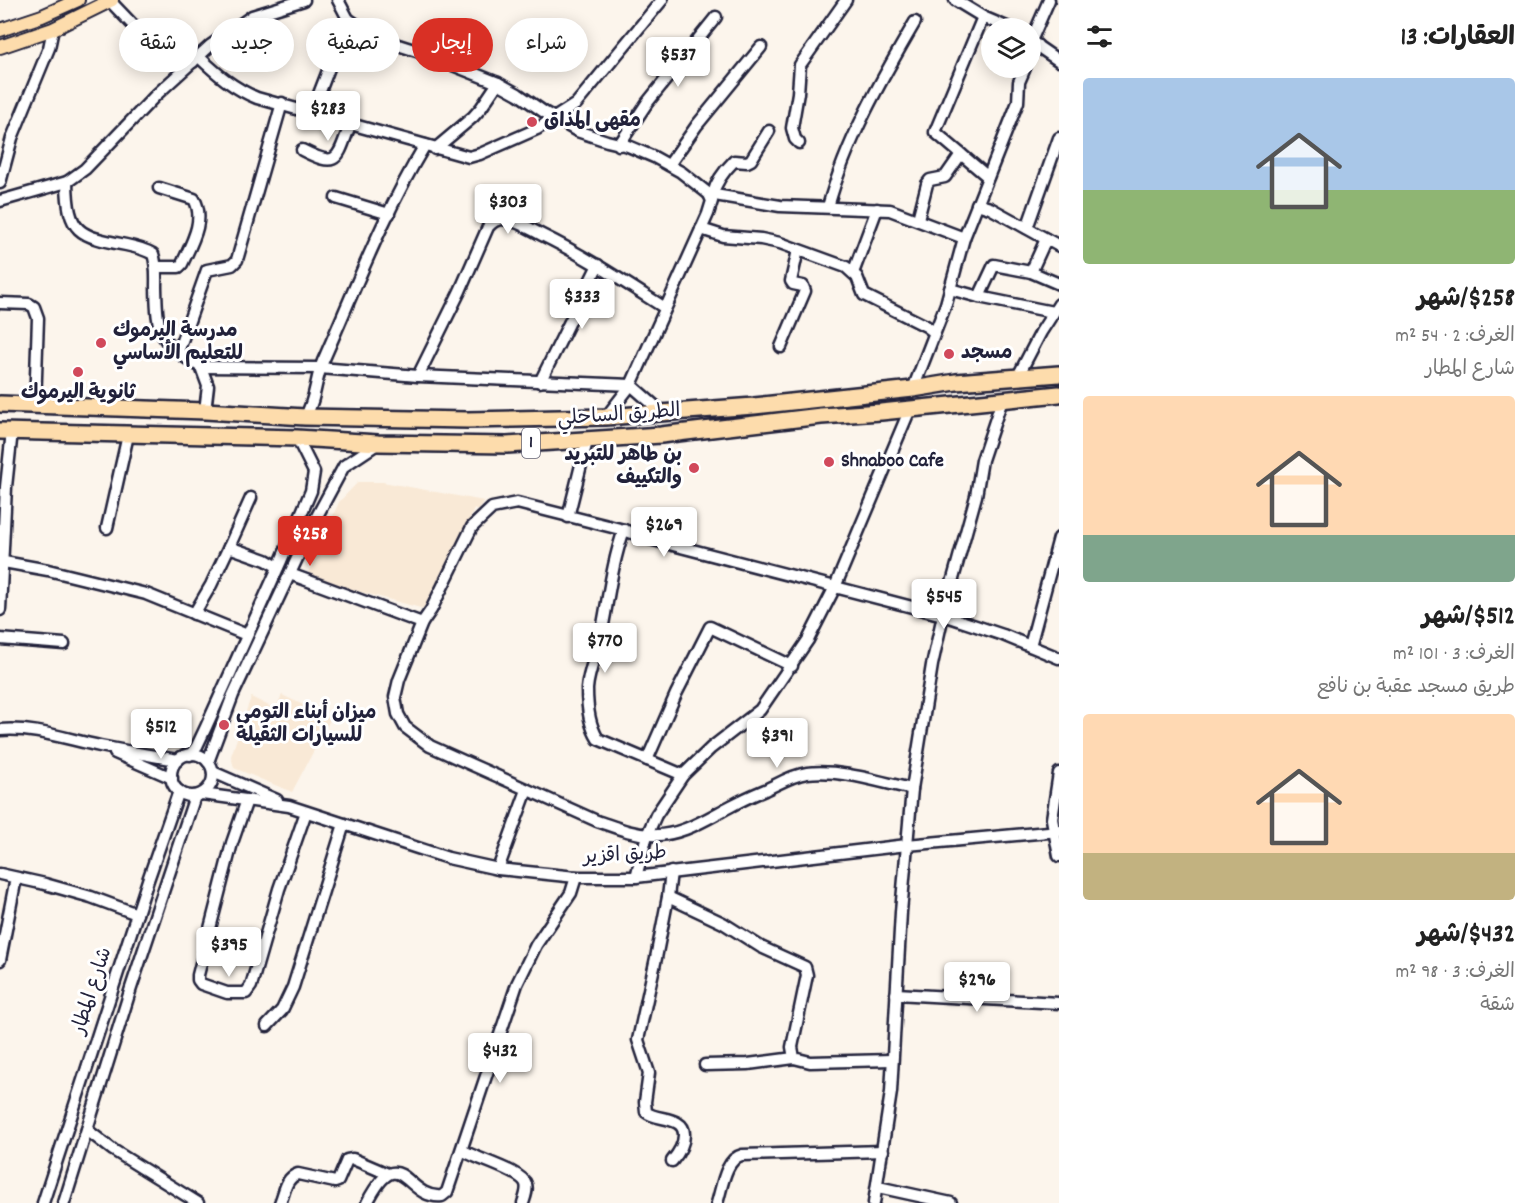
<!DOCTYPE html>
<html lang="ar">
<meta charset="utf-8">
<style>
body{margin:0;font-family:Dekko,"Playpen Sans Arabic",sans-serif;background:#f2f2f2;color:#222;direction:rtl;height:100vh;display:flex;flex-direction:column;font-size:22px;white-space:nowrap}
*{box-sizing:border-box;margin:0}
p{font-size:20px;color:#767676}
.icon{flex:none;width:33px;height:33px;fill:none;stroke:currentColor;stroke-width:2;stroke-linecap:round;stroke-linejoin:round}
.map{position:relative;flex:1;overflow:hidden;direction:ltr}
.sheet{display:flex;flex-direction:column;background:#fff;width:480px}
.sheet>*{flex:none}
.guide{position:absolute;left:18px;top:18px;width:570px;height:54px;direction:rtl;display:flex;gap:12px}
.buttons{position:absolute;left:981px;top:18px;display:grid;gap:12px}
.buttons a{display:grid;place-items:center;width:60px;height:60px;border-radius:50%;background:#fff;box-shadow:0 3px 15px #0003;font-size:30px}
.price{position:absolute;translate:-50% -51px;padding:0 14px;border-radius:6px;background:#fff;color:#222;font-size:20px;line-height:39px;filter:drop-shadow(0 2px 3px #0008)}
.price::after{content:'';position:absolute;left:50%;top:36px;width:18px;height:14px;margin-left:-9px;background:inherit;clip-path:polygon(0 0,100% 0,50% 100%)}
.price.active{background:#d93025;color:#fff}
ul{padding:0;list-style:none}
li{display:grid;align-content:center;gap:12px;height:318px;padding:0 24px}
li span{display:grid;place-items:center;height:186px;border-radius:6px;color:#555}
li>.icon{margin-inline-start:auto}
span .icon{width:108px;height:108px;fill:#fffc;stroke-width:1}
li b{font-size:26px}
h2{display:flex;justify-content:space-between;align-items:center;height:72px;padding:0 24px;font-size:26px}
.chip{padding:0 21px;border-radius:27px;background:#fff;box-shadow:0 3px 15px #0003;font-size:21px;line-height:54px}
.chip.active{background:#d93025;color:#fff}
main{display:flex;flex:1;min-height:0}
.map>svg:first-child{display:block}
</style>
<main>
<section class="sheet">
<h2>العقارات: 13<svg class="icon" aria-label="filters" viewBox="0 0 24 24"><path d="M4 7h16M4 17h16"/><circle cx="9" cy="7" r="2"/><circle cx="15" cy="17" r="2"/></svg></h2>
<ul>
<li><span style="background:linear-gradient(#a9c7e8 60%,#8fb573 0)"><svg class="icon" aria-label="home" viewBox="0 0 24 24"><path d="M3 11l9-7 9 7M6 9v11h12V9"/></svg></span><div><b>$258/شهر</b><p>الغرف: 2 · 54 m²</p><p>شارع المطار</p></div></li>
<li><span style="background:linear-gradient(#ffd9b3 75%,#7fa58c 0)"><svg class="icon" aria-label="home" viewBox="0 0 24 24"><path d="M3 11l9-7 9 7M6 9v11h12V9"/></svg></span><div><b>$512/شهر</b><p>الغرف: 3 · 101 m²</p><p>طريق مسجد عقبة بن نافع</p></div></li>
<li><span style="background:linear-gradient(#ffd9b3 75%,#c2b280 0)"><svg class="icon" aria-label="home" viewBox="0 0 24 24"><path d="M3 11l9-7 9 7M6 9v11h12V9"/></svg></span><div><b>$432/شهر</b><p>الغرف: 3 · 98 m²</p><p>شقة</p></div></li>
</ul>
</section>
<div class="map">
<svg width="1059" height="1203" viewBox="0 0 1059 1203">
<rect width="100%" height="100%" fill="#fcf5ec"/>
<filter id="ink" filterUnits="userSpaceOnUse"><feTurbulence type="fractalNoise" baseFrequency=".0167" numOctaves="2"/><feDisplacementMap in="SourceGraphic" scale="12" xChannelSelector="R" yChannelSelector="G"/><feConvolveMatrix kernelMatrix="1 2 1 2 8 2 1 2 1" color-interpolation-filters="sRGB"/></filter>
<g filter="url(#ink)">
<!-- built -->
<g fill="#f9e9d6">
<polygon points="358,482 383,482 484,501 479,509 474,509 428,610 306,577 339,502"/>
<polygon points="282,695 331,718 292,792 234,768 231,756 251,697 275,709"/>
</g>
<g fill="none" stroke-linecap="round" stroke-linejoin="round">
<defs>
<g id="minor">
<polyline points="338,0 348,19 376,38 420,52 498,83 518,94 544,112 577,131 607,141 628,146 654,157 681,172 709,194 780,206 890,210 964,238"/>
<polyline points="955,0 983,17 1009,28"/>
<polyline points="110,1 133,25 193,62"/>
<polyline points="983,17 935,132 988,177"/>
<polyline points="1030,41 1059,61"/>
<polyline points="1031,41 1049,0"/>
<polyline points="1030,56 1037,45"/>
<path d="M199,57c18,17 34,31 58,41l212,59 11,-3 57,-25 39,-25 86,-104"/>
<polyline points="312,112 348,19"/>
<polyline points="799,143 795,139 792,128 798,93 800,65 846,0"/>
<polyline points="619,145 647,103 716,17"/>
<polyline points="435,149 473,117 481,108 498,83"/>
<path d="M302,150c37,19 35,9 48,-25"/>
<polyline points="669,165 697,125 761,47"/>
<path d="M67,182c1,51 11,54 59,63 10,2 18,4 27,9 4,11 3,22 3,33 1,47 3,56 45,80l7,19 -3,25"/>
<polyline points="0,183 12,138 49,48 53,29"/>
<path d="M713,194c3,-13 12,-24 21,-33l13,1 4,-2 18,-29"/>
<polyline points="336,198 389,214"/>
<polyline points="0,201 67,182 85,169 156,95 211,45 252,16 304,0"/>
<polyline points="977,204 990,208 1059,246"/>
<path d="M828,207c18,-66 53,-127 87,-185"/>
<polyline points="918,219 927,184 930,180 945,177 961,154"/>
<polyline points="1027,228 1059,138"/>
<polyline points="701,229 723,236 761,239 780,243 846,267 857,277 864,295 926,326 934,332"/>
<path d="M156,267h23l3,-3c9,-20 24,-44 12,-65l-35,-11"/>
<polyline points="1031,272 1046,239"/>
<polyline points="853,273 877,209"/>
<polyline points="950,289 979,297 1053,312"/>
<polyline points="979,297 994,265 1031,272 1059,284"/>
<polyline points="0,303 29,304 34,307 38,318 35,406"/>
<polyline points="781,347 805,291 803,286 793,284 791,281 798,250"/>
<polyline points="178,352 207,270 232,265 237,260 282,103"/>
<polyline points="201,367 320,368 418,376 631,385 663,413"/>
<path d="M418,376l42,-85 28,-64c4,-5 8,-8 15,-8 14,1 27,10 39,16 43,21 82,47 123,73"/>
<polyline points="1017,378 1041,332 1059,304"/>
<polyline points="540,382 598,265"/>
<polyline points="913,389 946,304 964,238 1018,102 1019,82 1025,68"/>
<path d="M305,417c11,-17 10,-37 18,-56 32,-72 61,-148 102,-216"/>
<polyline points="606,417 631,385 708,214 712,201 709,194"/>
<polyline points="568,517 587,441"/>
<polyline points="107,528 128,435"/>
<path d="M624,530c-13,36 -16,73 -24,110 -4,16 -12,32 -13,49 0,17 2,36 11,50l85,36"/>
<polyline points="229,547 251,498"/>
<polyline points="4,562 48,570 146,594 247,635"/>
<polyline points="290,574 422,623"/>
<polyline points="0,610 6,487 12,431"/>
<polyline points="194,614 211,585 229,547 266,560 278,567"/>
<polyline points="0,639 64,644"/>
<polyline points="1030,646 1059,538"/>
<path d="M0,730c35,-3 66,9 100,16 26,5 52,10 78,14"/>
<polyline points="115,753 172,778"/>
<circle cx="192" cy="775" r="21"/>
<polyline points="190,755 197,746 206,727 281,561 311,491 314,472 297,438"/>
<polyline points="647,760 676,694 710,627 792,666"/>
<polyline points="208,762 233,695 316,518 344,466 377,444"/>
<polyline points="213,772 277,800"/>
<polyline points="1059,773 1052,819 1059,856"/>
<path d="M912,789c-33,-7 -71,-20 -105,-16 -15,2 -29,11 -42,17 -12,5 -23,10 -34,16 -25,13 -51,31 -81,29 -19,-1 -35,-8 -53,-14l-167,-75 -25,-19 -7,-13 -3,-17 4,-17 23,-57 9,-13 41,-83 20,-19 25,-5 107,27 22,8 297,77 60,20 56,23"/>
<polyline points="202,794 289,806 448,858 498,869 576,877 636,877 907,845 1059,831"/>
<polyline points="247,800 232,843 198,975 198,980 201,984 227,993 246,993 251,986 279,889 306,812"/>
<polyline points="498,869 527,790"/>
<path d="M671,872l-3,25 -12,61 -18,82 11,33 -4,29 1,10c10,9 39,4 38,23 0,9 -6,19 -12,26"/>
<polyline points="0,874 45,884 91,897 137,914"/>
<polyline points="636,877 647,835 656,815 683,775 711,748 760,710 808,640 835,587 910,409"/>
<polyline points="668,897 723,923 761,947 805,967 807,975 792,1047 794,1058 810,1062 892,1060"/>
<polyline points="0,960 16,878"/>
<polyline points="896,994 1059,1003"/>
<polyline points="267,1026 282,1010 293,987 344,824"/>
<polyline points="705,1065 748,1064 794,1058"/>
<polyline points="87,1130 113,1150 198,1203"/>
<path d="M462,1150c14,9 60,21 64,34 2,6 -1,13 -3,19"/>
<polyline points="878,1187 951,1203"/>
<polyline points="43,1203 148,880 179,791"/>
<polyline points="64,1203 131,988 195,796"/>
<path d="M280,1203c5,-11 5,-25 18,-29l37,8 3,-1 9,-21 6,-1 35,15"/>
<path d="M367,1203c34,-66 38,-3 75,-7l5,-4 70,-208 19,-39 35,-52 5,-16"/>
<path d="M717,1203c5,-15 8,-44 25,-48l141,-4"/>
<polyline points="874,1203 891,1092 901,912 912,789 932,665 943,615 976,496 982,460 1002,400"/>
</g>
<g id="major">
<polyline points="0,30 42,16 78,0"/>
<polyline points="0,47 53,29 112,0"/>
</g>
<g id="highway">
<polyline points="0,404 205,411 305,417 468,420 606,417 754,406 913,389 956,382 1059,374"/>
<polyline points="0,431 297,438 378,443 507,445 661,435 821,416 881,412 1059,394"/>
</g>
</defs>
<!-- minor casing -->
<use href="#minor" stroke="#22223b" stroke-width="15"/>
<!-- major casing -->
<use href="#major" stroke="#22223b" stroke-width="16"/>
<!-- highway casing -->
<use href="#highway" stroke="#22223b" stroke-width="20"/>
<!-- minor -->
<use href="#minor" stroke="#fff" stroke-width="10"/>
<!-- major -->
<use href="#major" stroke="#fddcac" stroke-width="12"/>
<!-- highway -->
<use href="#highway" stroke="#fddcac" stroke-width="15"/>
</g>
</g>
<!-- markers -->
<g fill="#d1495b" stroke="#fff" stroke-width="2">
<circle cx="532" cy="122" r="6"/>
<circle cx="101" cy="343" r="6"/>
<circle cx="949" cy="354" r="6"/>
<circle cx="78" cy="372" r="6"/>
<circle cx="829" cy="462" r="6"/>
<circle cx="694" cy="468" r="6"/>
<circle cx="224" cy="725" r="6"/>
</g>
<g text-anchor="middle" dominant-baseline="central" stroke-width="6" stroke-linejoin="round" paint-order="stroke">
<!-- shield labels -->
<rect fill="#fff" stroke="#646476" stroke-width="1.5" x="522" y="428" width="18" height="30" rx="4.5"/>
<g font-size="18" font-weight="bold" fill="#22223b">
<text x="531" y="443">1</text>
</g>
<!-- poi labels -->
<g font-size="20" font-weight="bold" fill="#22223b" stroke="#fff" text-anchor="start">
<text x="544" y="122">مقهى المذاق</text>
<text x="113" y="332">مدرسة اليرموك<tspan x="113" dy="23">للتعليم الأساسي</tspan></text>
<text x="961" y="354">مسجد</text>
<text x="78" y="394" text-anchor="middle">ثانوية اليرموك</text>
<text x="682" y="456" text-anchor="end">بن طاهر للتبريد<tspan x="682" dy="23">والتكييف</tspan></text>
<text x="841" y="462">Shnaboo Cafe</text>
<text x="236" y="714">ميزان أبناء التومي<tspan x="236" dy="23">للسيارات الثقيلة</tspan></text>
</g>
<!-- street labels -->
<g font-size="20" fill="#22223b" stroke="#fff">
<text transform="translate(619 416) rotate(-4)">الطريق الساحلي</text>
<text transform="translate(625 856) rotate(-3)">طريق اقزير</text>
<text transform="translate(93 991) rotate(-72)">شارع المطار</text>
</g>
</g>
</svg>
<div class="buttons">
<a><svg class="icon" aria-label="layers" viewBox="0 0 24 24"><path d="M12 4l9 5-9 5-9-5zM3 14l9 5 9-5"/></svg></a>
</div>
<b class="price" style="left:678px;top:88px">$537</b>
<b class="price" style="left:328px;top:142px">$283</b>
<b class="price" style="left:508px;top:235px">$303</b>
<b class="price" style="left:582px;top:330px">$333</b>
<b class="price" style="left:664px;top:558px">$269</b>
<b class="price active" style="left:310px;top:567px">$258</b>
<b class="price" style="left:944px;top:630px">$545</b>
<b class="price" style="left:605px;top:674px">$770</b>
<b class="price" style="left:161px;top:760px">$512</b>
<b class="price" style="left:777px;top:769px">$391</b>
<b class="price" style="left:229px;top:978px">$395</b>
<b class="price" style="left:977px;top:1013px">$296</b>
<b class="price" style="left:500px;top:1084px">$432</b>
<div class="guide">
<a class="chip">شراء</a>
<a class="chip active">إيجار</a>
<a class="chip">تصفية</a>
<a class="chip">جديد</a>
<a class="chip">شقة</a>
</div>
</div>
</main>
